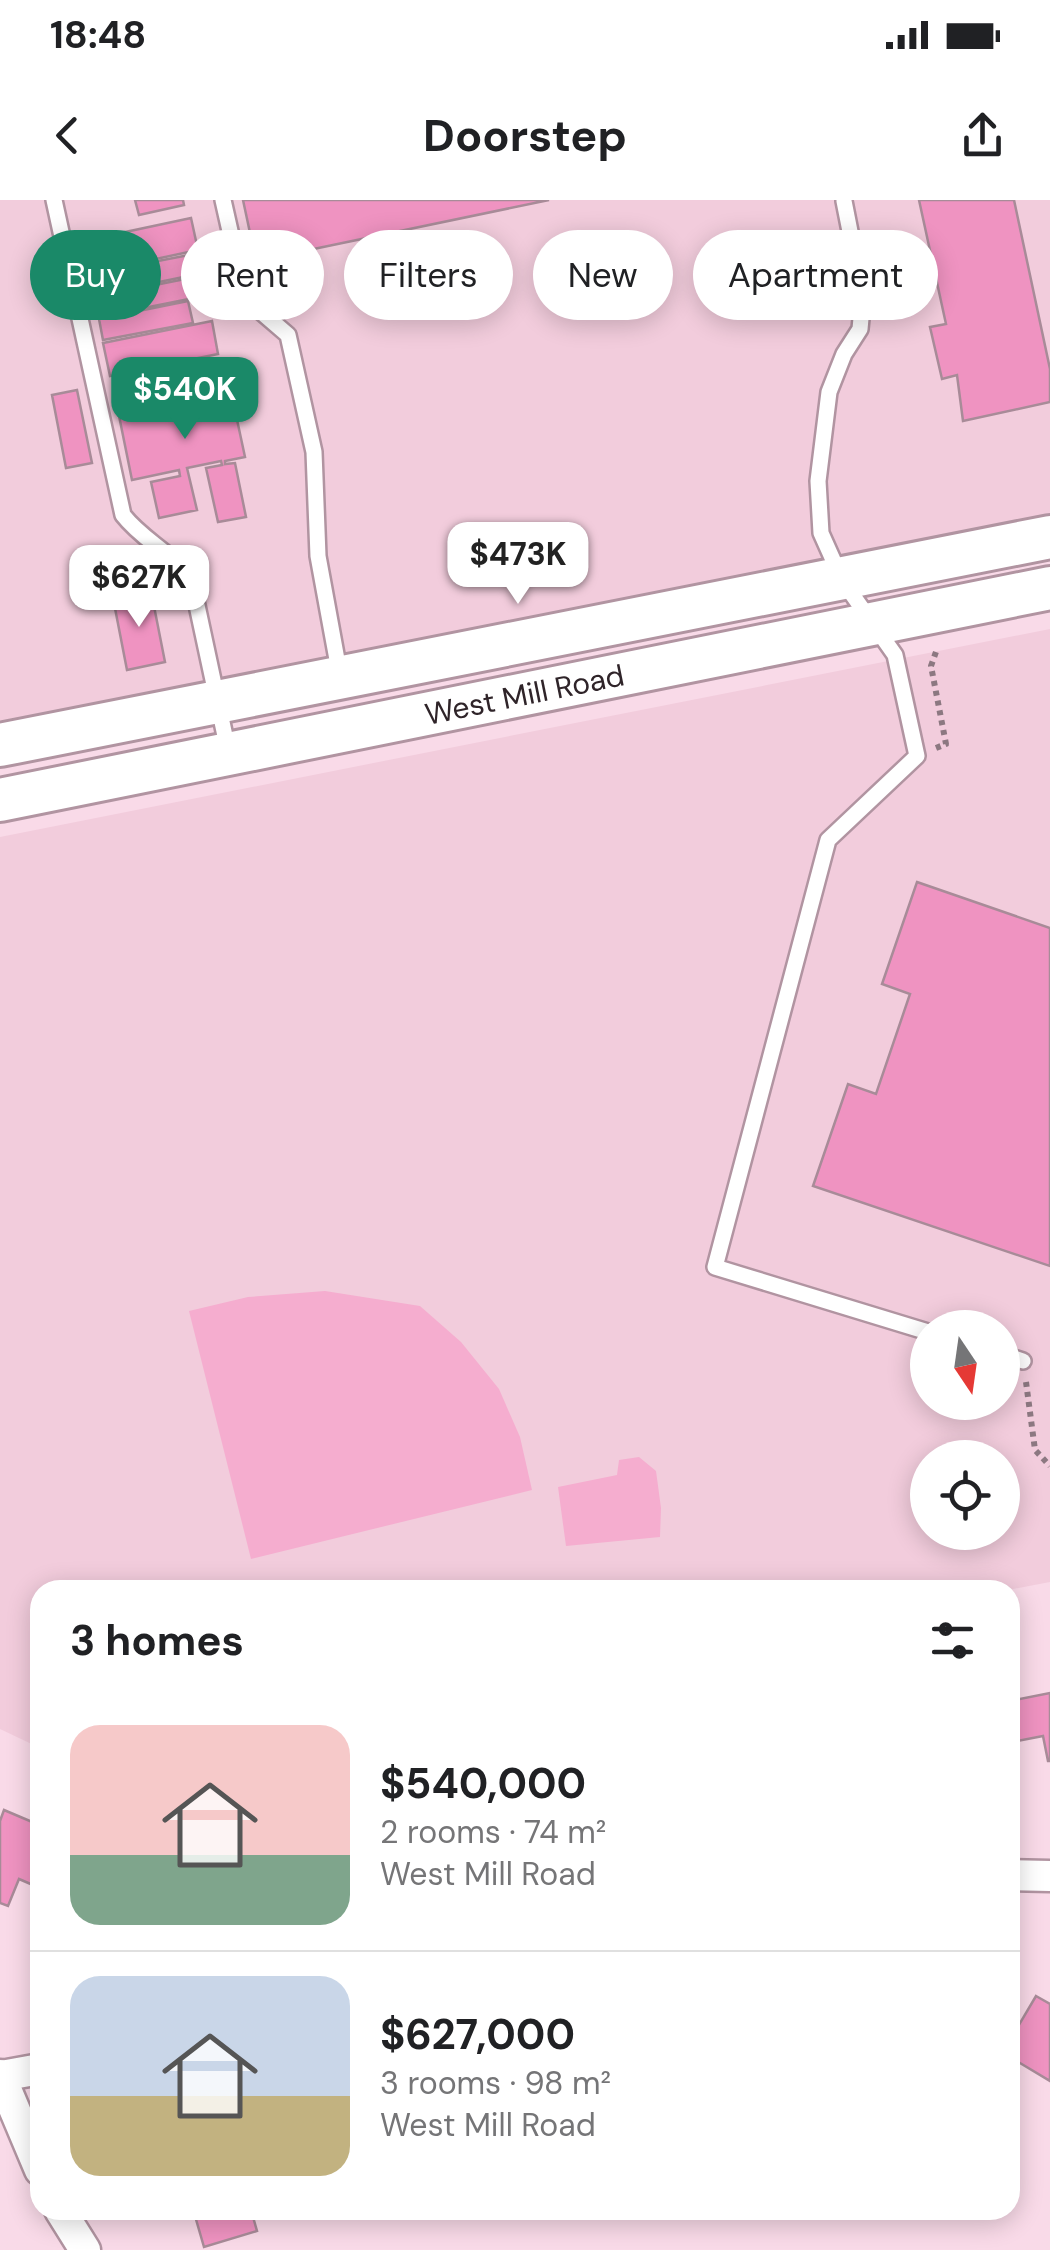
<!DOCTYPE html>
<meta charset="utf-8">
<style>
body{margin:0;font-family:"DM Sans",sans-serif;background:#f2f2f2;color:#202124;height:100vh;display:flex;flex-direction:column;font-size:38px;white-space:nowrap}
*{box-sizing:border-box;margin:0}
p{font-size:32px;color:#757577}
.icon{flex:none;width:55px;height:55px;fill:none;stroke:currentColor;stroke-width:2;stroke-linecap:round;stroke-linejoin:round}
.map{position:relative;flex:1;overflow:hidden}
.sheet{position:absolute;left:30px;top:1380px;width:990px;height:640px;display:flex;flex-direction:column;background:#fff;border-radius:30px;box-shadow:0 5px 25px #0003}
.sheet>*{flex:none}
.hud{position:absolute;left:30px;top:30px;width:990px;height:90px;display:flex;gap:20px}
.needle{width:65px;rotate:167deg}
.fabs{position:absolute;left:910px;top:1110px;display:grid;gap:20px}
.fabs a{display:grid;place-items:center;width:110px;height:110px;border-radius:50%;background:#fff;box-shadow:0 5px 25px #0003;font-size:50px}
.price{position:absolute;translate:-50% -85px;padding:0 22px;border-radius:20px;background:#fff;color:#222;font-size:32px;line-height:65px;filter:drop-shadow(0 2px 5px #0008)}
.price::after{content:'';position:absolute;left:50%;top:60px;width:30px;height:22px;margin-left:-15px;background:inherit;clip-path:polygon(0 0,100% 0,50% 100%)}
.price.on{background:#1a8968;color:#fff}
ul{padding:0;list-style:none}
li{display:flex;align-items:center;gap:30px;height:250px;padding:0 40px}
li+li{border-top:2px solid #e0e0e0}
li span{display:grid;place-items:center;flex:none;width:280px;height:200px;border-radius:30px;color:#555}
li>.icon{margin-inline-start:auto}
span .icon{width:120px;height:120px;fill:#fffc;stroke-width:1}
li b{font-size:42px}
h2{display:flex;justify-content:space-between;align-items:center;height:120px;padding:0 40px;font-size:42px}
.chip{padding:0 35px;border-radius:45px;background:#fff;box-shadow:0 5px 25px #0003;font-size:35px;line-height:90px}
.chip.on{background:#1a8968;color:#fff}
.status{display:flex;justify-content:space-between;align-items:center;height:70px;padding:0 50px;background:#fff;direction:ltr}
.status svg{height:28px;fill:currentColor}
header{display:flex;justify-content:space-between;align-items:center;height:130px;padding:0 40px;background:#fff;font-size:45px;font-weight:700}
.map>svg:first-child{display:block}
</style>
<div class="status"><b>18:48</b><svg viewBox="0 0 49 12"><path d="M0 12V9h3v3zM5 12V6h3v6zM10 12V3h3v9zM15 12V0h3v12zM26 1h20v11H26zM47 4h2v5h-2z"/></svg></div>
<header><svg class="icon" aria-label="back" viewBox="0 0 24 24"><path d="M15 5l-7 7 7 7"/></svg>Doorstep<svg class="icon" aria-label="share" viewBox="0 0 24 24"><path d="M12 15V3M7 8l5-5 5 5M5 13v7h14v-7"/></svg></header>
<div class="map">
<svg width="1050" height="2050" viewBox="0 0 1050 2050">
<rect width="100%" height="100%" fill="#f9dae8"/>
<!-- built -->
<g fill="#f2ccdc" fill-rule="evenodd">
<polygon points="0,0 1050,0 1050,316 0,524"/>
<path d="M1050,429v953l-42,8h-968v158l-40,-19v-892zM928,1128h74v74h-74zM928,1258h74v74h-74z"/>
</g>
<!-- green -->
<g fill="#f5adcf">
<polygon points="325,1091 420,1106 461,1142 499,1189 520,1237 532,1290 251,1359 189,1111 248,1097"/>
<polygon points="639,1257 656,1271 661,1308 660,1337 566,1346 558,1287 617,1275 619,1260"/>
</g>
<!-- building -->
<g fill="#ef93c1" stroke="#a88b98" stroke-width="2.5">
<polygon points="135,0 183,0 184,5 139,15"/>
<polygon points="243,0 549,0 256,61"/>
<polygon points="919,0 1014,0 1050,169 1050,202 963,221 957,175 942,179 930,127 946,124"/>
<polygon points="191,18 198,50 90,73 83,41"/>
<polygon points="199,53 203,73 96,95 91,74"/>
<polygon points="185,79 189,99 99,117 95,97"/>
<polygon points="188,101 193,123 103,140 99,119"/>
<polygon points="212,121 218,154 110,176 103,143"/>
<polygon points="227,173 245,257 225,261 225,264 235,263 246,317 218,322 206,268 222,265 221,261 187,268 197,310 159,318 151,282 180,276 179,270 132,280 115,196"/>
<polygon points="77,190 92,263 66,268 52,195"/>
<polygon points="151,391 165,462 127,470 113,398"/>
<polygon points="917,682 1050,728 1050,1066 813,986 848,884 876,894 910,794 882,784"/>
<polygon points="1050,1493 1050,1561 1048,1561 1043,1536 1012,1542 1010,1501"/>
<polygon points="4,1610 37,1624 35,1629 40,1632 40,1688 19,1679 8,1706 0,1703 0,1621"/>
<polygon points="1036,1796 1050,1804 1050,1881 1010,1857 1010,1840"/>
<polygon points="187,2010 251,2010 257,2031 204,2047 195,2016 190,2017"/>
</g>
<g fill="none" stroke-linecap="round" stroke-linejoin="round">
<defs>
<g id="lane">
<path d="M54,0l69,315c21,27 50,37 69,67l36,168"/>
<polyline points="223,0 242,84 259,110 288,135 314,252 318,356 340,476"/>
<polyline points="844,1 863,97 860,129 844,154 829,192 818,281 821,333 842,380 895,455 917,556 828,640 715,1067 928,1132"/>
<polyline points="1002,1154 1023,1161"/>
</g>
<g id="street">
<polyline points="1010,1675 1050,1676"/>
<polyline points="0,1875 40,1970"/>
<polyline points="1,1876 40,1869"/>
<polyline points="60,2010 85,2050"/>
</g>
<g id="secondary">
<polyline points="0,545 1050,337"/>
<path id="s1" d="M0,600l1050,-212"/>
</g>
</defs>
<!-- lane casing -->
<use href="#lane" stroke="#b194a1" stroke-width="20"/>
<!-- street casing -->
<use href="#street" stroke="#b194a1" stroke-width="35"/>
<!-- secondary casing -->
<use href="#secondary" stroke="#b194a1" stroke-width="48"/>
<!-- path -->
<g stroke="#8c7881" stroke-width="6" stroke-dasharray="5 5" stroke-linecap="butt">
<polyline points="936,548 946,544 931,466 937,449"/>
<polyline points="1026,1182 1035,1250 1050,1266"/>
</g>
<!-- lane -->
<use href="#lane" stroke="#fff" stroke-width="15"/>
<!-- street -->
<use href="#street" stroke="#fff" stroke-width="30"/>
<!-- secondary -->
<use href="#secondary" stroke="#fff" stroke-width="42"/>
</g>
<g text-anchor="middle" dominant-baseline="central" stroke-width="9" stroke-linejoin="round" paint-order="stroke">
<!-- street labels -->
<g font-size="30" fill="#2f2429" stroke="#feebf3">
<text stroke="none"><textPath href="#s1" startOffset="535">West Mill Road</textPath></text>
</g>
</g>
</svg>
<div class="fabs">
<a><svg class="needle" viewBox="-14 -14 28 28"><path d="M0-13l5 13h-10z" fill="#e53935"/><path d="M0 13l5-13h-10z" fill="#757577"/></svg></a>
<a><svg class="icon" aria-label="locate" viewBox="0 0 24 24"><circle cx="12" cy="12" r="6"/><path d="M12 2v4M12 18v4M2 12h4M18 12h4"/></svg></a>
</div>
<b class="price on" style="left:185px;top:242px">$540K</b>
<b class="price" style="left:518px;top:407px">$473K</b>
<b class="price" style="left:139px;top:430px">$627K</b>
<div class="hud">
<a class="chip on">Buy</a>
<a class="chip">Rent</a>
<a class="chip">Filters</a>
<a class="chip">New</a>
<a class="chip">Apartment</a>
</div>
<section class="sheet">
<h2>3 homes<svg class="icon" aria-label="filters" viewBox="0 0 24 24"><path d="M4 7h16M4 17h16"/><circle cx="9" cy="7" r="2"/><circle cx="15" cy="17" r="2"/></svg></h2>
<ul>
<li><span style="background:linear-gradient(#f6c9c9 65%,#7fa58c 0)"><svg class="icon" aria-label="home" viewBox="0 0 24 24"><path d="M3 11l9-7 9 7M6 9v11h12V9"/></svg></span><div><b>$540,000</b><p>2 rooms · 74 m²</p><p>West Mill Road</p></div></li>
<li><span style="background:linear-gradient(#c9d6e8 60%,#c2b280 0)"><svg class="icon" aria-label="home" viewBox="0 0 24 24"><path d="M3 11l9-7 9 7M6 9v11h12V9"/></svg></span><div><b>$627,000</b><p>3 rooms · 98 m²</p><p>West Mill Road</p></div></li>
</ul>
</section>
</div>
